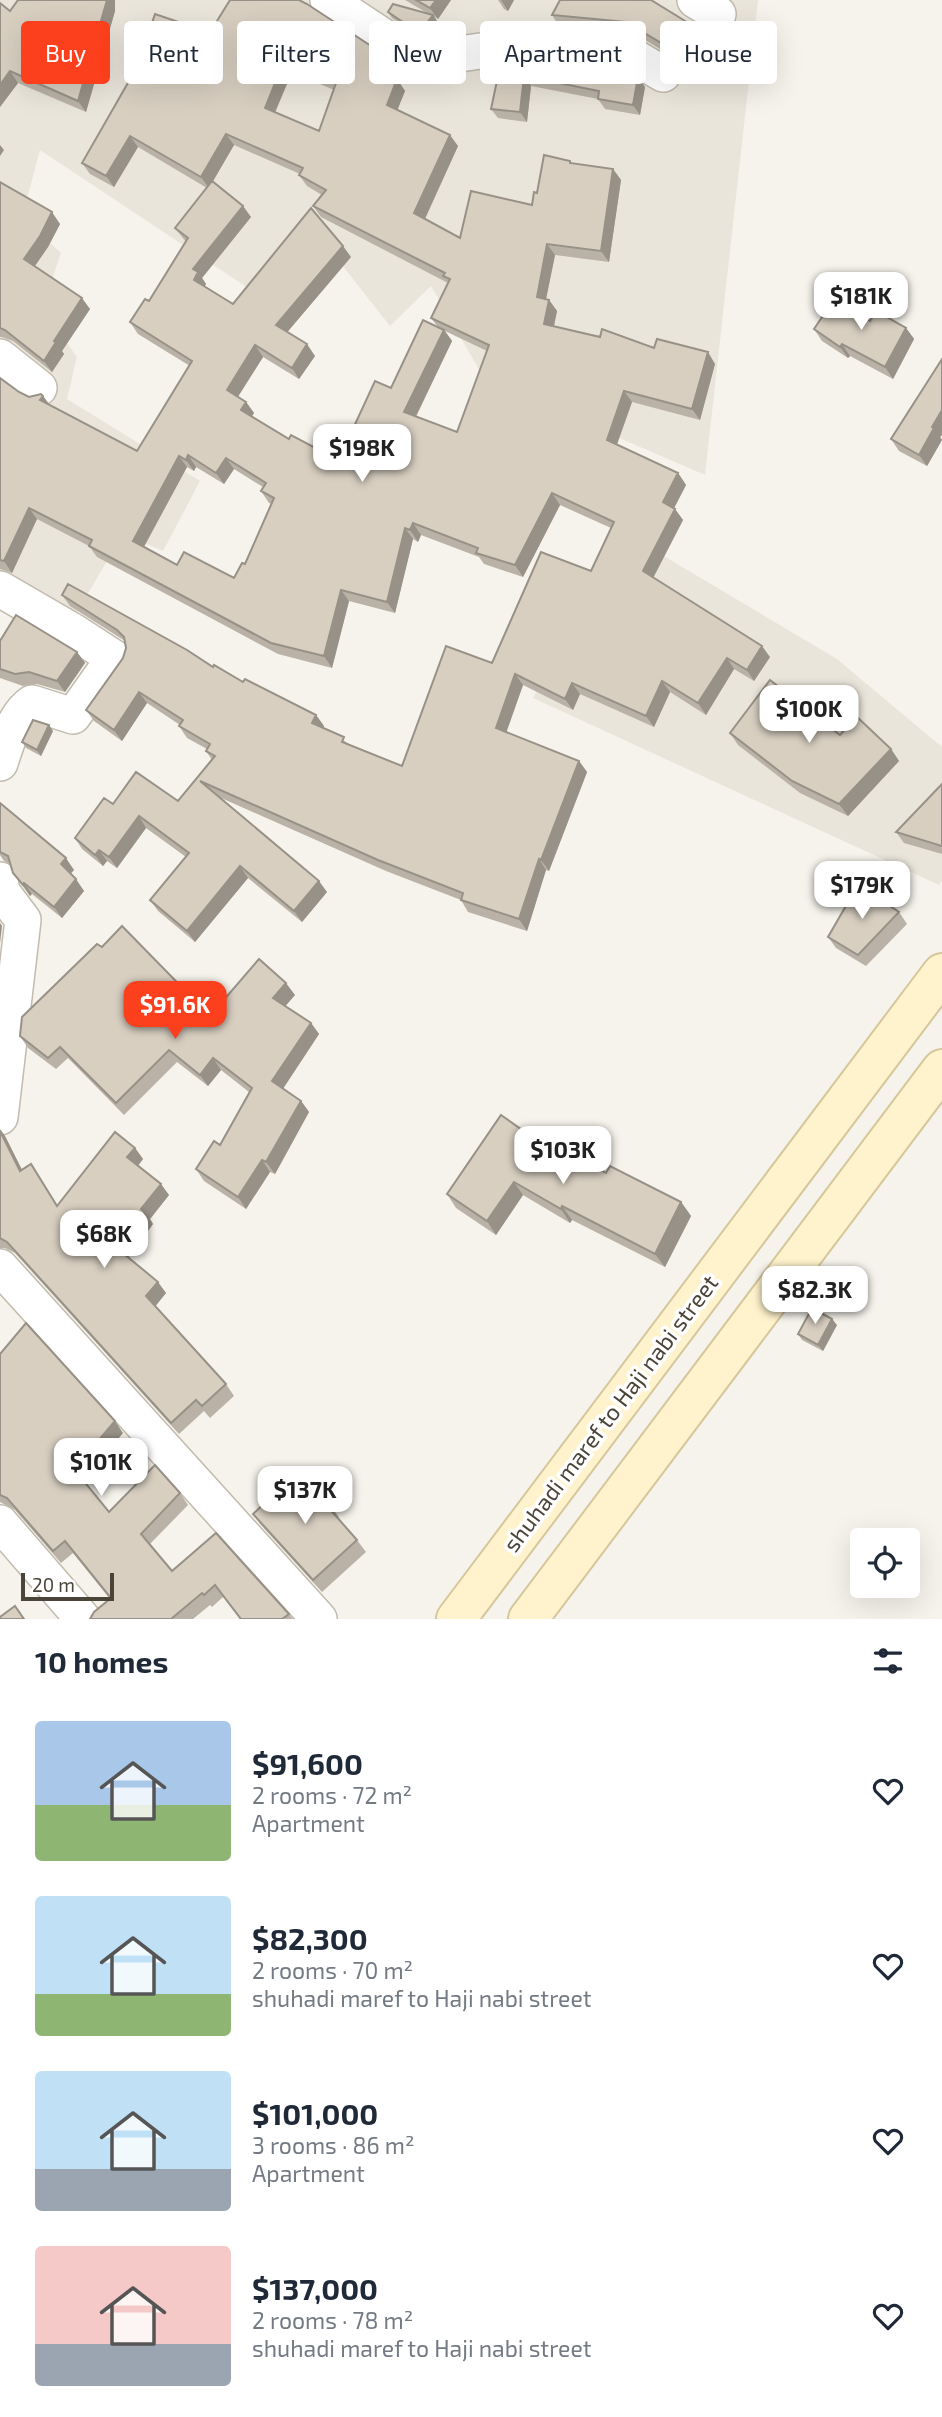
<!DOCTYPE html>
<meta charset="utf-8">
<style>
body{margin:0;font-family:"Exo 2",sans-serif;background:#f6f6f7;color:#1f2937;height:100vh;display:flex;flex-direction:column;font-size:26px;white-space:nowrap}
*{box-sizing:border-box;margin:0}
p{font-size:23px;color:#747a83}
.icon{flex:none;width:38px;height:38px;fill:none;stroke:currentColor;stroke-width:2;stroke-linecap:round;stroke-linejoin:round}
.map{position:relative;height:1619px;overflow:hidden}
.panel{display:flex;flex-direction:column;background:#fff;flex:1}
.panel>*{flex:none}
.hud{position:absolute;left:21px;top:21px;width:901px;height:63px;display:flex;gap:14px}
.tools{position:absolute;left:850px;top:1528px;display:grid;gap:14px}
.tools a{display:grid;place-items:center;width:70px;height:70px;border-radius:7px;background:#fff;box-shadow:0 7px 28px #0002;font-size:35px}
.scale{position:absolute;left:21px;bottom:18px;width:93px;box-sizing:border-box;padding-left:7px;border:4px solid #4b4439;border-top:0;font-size:19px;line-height:24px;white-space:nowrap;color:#4b4439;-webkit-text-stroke:5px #fff;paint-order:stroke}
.price{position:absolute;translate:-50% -60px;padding:0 16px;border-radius:14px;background:#fff;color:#222;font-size:23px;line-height:46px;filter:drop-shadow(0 2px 4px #0008)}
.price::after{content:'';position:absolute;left:50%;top:42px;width:21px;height:16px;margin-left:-10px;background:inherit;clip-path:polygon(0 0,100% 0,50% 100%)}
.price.selected{background:#fc3f1d;color:#fff}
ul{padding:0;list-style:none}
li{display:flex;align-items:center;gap:21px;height:175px;padding:0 35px}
li span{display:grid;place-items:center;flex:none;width:196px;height:140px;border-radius:7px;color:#555}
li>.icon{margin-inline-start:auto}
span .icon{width:84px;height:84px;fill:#fffc;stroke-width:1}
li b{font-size:30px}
h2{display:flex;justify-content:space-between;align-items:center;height:84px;padding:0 35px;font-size:30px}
.pill{padding:0 24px;border-radius:7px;background:#fff;box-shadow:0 7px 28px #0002;font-size:24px;line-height:63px}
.pill.selected{background:#fc3f1d;color:#fff}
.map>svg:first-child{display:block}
</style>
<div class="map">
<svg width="942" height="1619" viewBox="0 0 942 1619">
<rect width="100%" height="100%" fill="#f6f3ec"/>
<!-- residential -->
<g fill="#eae5da">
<polygon points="0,0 758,0 705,475 485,380 431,286 390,326 312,227 254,292 40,150 22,217 61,253 42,308 77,357 67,399 200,481 163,551 123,534 70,624 0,580"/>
<polygon points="619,534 657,552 837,659 942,747 942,881 939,885 533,698"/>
</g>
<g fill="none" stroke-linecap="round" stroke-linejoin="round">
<defs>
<g id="minor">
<polyline points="328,0 419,60 528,44 624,51 663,74"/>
<polyline points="695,0 718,14"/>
<polyline points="0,357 39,388"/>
<path d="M0,589l74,43 40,26 -41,58 -41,-13c-17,11 -26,41 -32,60"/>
<polyline points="0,880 2,892 23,920 0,1117"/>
<polyline points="0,1267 319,1619"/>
<polyline points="0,1523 83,1619"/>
</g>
<g id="secondary">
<polyline points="456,1619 942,973"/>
<polyline points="528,1619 942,1069"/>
</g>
</defs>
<!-- minor casing -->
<use href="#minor" stroke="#c2bbae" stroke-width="38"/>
<!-- secondary casing -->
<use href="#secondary" stroke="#d6c79b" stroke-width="42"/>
<!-- minor -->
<use href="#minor" stroke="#fff" stroke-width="35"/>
<!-- secondary -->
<use href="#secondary" stroke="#fff3cd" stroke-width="38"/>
</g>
<!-- wall -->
<g fill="#bab2a6" fill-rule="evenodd">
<polygon points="18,0 115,0 115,11 86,112 18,83 0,107 10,11"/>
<polygon points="405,0 451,0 438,19 435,17 437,21 424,39 392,18 388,12 427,13"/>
<polygon points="498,0 514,0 508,11 504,9"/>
<polygon points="552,15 690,24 698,35 680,64 673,57 634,33 559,26"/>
<path d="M212,29l189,44 -4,6 8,12 -8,19 61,36 -33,73 35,19 72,-33 5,-12 35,-29 41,5 8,11 -12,82 -54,-7 -9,44 3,1 8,11 -3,15 100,22 61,16 -15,56 -68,-18 -15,43 61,28 8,12 -12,23 9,12 -30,58 117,79 -16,24 -20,-12 -28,46 -36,-23 -16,35 -74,-33 -7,16 -50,-25 -17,47 73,29 8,11 -38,99 -3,-1 -19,61 -59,-19 -7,-12 -75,-29 -167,-74 108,95 -25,30 -54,-44 -53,64 -37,-31 -8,-11 36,-43 -40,-29 -29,40 -10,-7 -4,5 -21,-17 -7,-11 38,-34 65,-3 34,-41 -6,-9 1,-2 -20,-11 -8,-12 1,-1 -33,-22 -25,38 -28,-20 -8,-11 37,-52 3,-10 -1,-7 -55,-35 -8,-11 181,87 73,33 8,11 -1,1 26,17 53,22 90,-103 99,-92 20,-43 -51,-23 -37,72 -39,-13 -5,-7 -58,-22 -3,7 -5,-3 -18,74 -46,-12 -17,67 -54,-14 -181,-97 -8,-11 -52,-27 -25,54 -12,-4v-191l19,14 10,5 14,-1 7,9 87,46 53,-85 -52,-32 -8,-12 19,-21 37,-59 -11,-14 32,-40 -69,-41 -24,40 -24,-13 -8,-11 123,-132zM292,72l42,18 -15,41 -44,-18zM234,145l66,29 -1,1 8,11 15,9 -9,11 8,11 127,66 -17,35 7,9 -93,119 -24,5 -32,-12 -37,-23 2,-3 -8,-11 -8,-5 25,-40 36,22 16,-23 -28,-24 64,-75 -118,47 -28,-18 1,-2 -4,-6 49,-61 -38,-36zM445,331l42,20 -30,81 -41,-15 36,-76zM187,467l7,4 2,-4 28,17 10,-15 29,18 -2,4 8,12 3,1 -27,60 -11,14 -57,-13 -33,-18z"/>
<polygon points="502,57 645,87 640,115 605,109 598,99 531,86 527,122 498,118 491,109"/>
<polygon points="0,181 2,184 60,224 48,247 35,266 90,309 62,351 64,354 52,372 13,341 2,337 0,337"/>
<polygon points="870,321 906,328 914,339 893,379 850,356 848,358 822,341 814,329"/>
<polygon points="942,359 942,435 940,437 942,440 927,466 899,451 891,439"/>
<polygon points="0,641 77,652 85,663 65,692 37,684 23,686 0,678"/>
<polygon points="53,731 41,756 26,748 22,742"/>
<polygon points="730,733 840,735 891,749 899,761 848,816 800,793 738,745"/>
<polygon points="942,784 942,854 904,843 896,832"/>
<polygon points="0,803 74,870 70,874 84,891 62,918 32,894 30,896 13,873 11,865 4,861 0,855"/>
<polygon points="899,912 907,924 866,966 836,948 828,937"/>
<polygon points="102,947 210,1016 295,995 285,1006 311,1023 319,1034 283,1089 301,1101 309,1112 275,1174 270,1172 246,1209 204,1181 196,1169 220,1145 249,1092 221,1070 208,1086 177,1062 124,1115 68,1058 56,1069 28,1048 20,1036"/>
<polygon points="0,1129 5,1136 22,1170 39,1176 57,1205 135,1148 143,1159 138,1166 169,1195 150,1219 153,1224 129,1257 166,1293 155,1306 226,1384 234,1396 210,1418 204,1411 179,1434 15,1253 5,1248 0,1248"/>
<polygon points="548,1148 606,1173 681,1202 691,1216 665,1267 572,1220 570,1223 523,1195 496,1235 456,1208 447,1194"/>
<polygon points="837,1325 823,1351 802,1340 798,1334"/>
<polygon points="0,1354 123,1433 83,1480 109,1512 180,1493 188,1505 149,1545 172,1571 216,1533 293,1619 240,1619 223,1597 212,1607 210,1605 193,1619 90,1619 110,1599 73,1553 61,1563 15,1510 0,1502"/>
<polygon points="330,1505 339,1517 337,1518 357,1540 366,1552 322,1592 261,1525 253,1514"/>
</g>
<!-- shaded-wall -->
<g fill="#979187">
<polygon points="107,0 115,0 115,11 86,112 78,101"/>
<polygon points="436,0 451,0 438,19 430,8"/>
<polygon points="501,0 514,0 508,11"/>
<polygon points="433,15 437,21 424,39 419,33"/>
<polygon points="690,24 698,35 680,64 673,53"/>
<polygon points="284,61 292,72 272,119 265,108"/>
<polygon points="394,61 401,73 397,79 405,91 395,116 387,105 384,75"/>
<polygon points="10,71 18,83 0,107 0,85"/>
<polygon points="524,76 531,86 527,122 520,112"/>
<polygon points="638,77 645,87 640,115 633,105"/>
<polygon points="226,134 234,145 209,188 201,177"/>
<polygon points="450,135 458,146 422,225 414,213"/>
<polygon points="130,136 138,147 114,187 106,176"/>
<polygon points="0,145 4,150 0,156"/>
<polygon points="613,169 621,180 609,262 601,251"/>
<polygon points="243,206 251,217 202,278 206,284 202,291 194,280 193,269"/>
<polygon points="52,212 60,224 48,247 32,270 24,259"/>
<polygon points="547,244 555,255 544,309 537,297"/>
<polygon points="343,246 351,257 284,336 276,325"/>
<polygon points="82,298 90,309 62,351 64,354 52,372 44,361 54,341"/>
<polygon points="549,300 557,311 552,335 544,324"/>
<polygon points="906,328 914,339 893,379 885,367"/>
<polygon points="444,330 452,341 412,424 404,412"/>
<polygon points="307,344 315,356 299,379 292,368"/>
<polygon points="842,344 850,356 848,358 840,347"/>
<polygon points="255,345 263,357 235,401 227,390"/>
<polygon points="708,352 715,364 700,420 692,409"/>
<polygon points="624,391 632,402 614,452 607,440"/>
<polygon points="43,396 51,407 40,400"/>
<polygon points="246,402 254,413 249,421 241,410"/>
<polygon points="942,410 942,435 940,437 942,440 927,466 919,455 932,427"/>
<polygon points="188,455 196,467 194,471 186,460"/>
<polygon points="179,456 187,467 141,552 133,541"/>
<polygon points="226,458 234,469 224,484 216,473"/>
<polygon points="678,473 686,485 671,514 663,502"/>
<polygon points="552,493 560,505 523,577 515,565"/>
<polygon points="29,508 37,519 12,573 4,561"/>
<polygon points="675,509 683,520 651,582 643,571"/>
<polygon points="413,523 421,535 418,542 410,530"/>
<polygon points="405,528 413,539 395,613 387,602"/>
<polygon points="341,590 349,601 332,668 324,656"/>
<polygon points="762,646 770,657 754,681 747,670"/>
<polygon points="77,652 85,663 65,692 57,681"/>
<polygon points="727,658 734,669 706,715 698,703"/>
<polygon points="515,674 523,685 504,739 496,728"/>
<polygon points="662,681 670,692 654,727 646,716"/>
<polygon points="572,683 580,694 573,710 565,699"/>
<polygon points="139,692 147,703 122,741 114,730"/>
<polygon points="316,715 324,726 320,734 312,723"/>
<polygon points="49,725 53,731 41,756 37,750"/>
<polygon points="891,749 899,761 848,816 839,804"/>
<polygon points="579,761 587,772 549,871 541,860"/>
<polygon points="139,816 146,828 117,868 109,857"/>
<polygon points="99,850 107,861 103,866 95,855"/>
<polygon points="66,858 74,870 69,875 61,864"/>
<polygon points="539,859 546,870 527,931 519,919"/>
<polygon points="240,866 248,878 195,942 187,931"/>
<polygon points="76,879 84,891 62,918 54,907"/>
<polygon points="319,881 327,892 302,922 294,911"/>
<polygon points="24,883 32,894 30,896 23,885"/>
<polygon points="0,923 2,926 0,943"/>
<polygon points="286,983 295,995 282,1010 273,998"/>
<polygon points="311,1023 319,1034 280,1093 272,1081"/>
<polygon points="213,1058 221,1070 208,1086 200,1075"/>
<polygon points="301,1101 309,1112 275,1174 266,1162"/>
<polygon points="0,1129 5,1136 28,1182 20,1171"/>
<polygon points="135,1148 143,1159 135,1169 127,1157"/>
<polygon points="262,1160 270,1172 246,1209 238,1197"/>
<polygon points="514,1182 523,1195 496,1235 487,1221"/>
<polygon points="161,1184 169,1195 150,1219 153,1224 126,1260 118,1249 141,1209"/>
<polygon points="681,1202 691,1216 665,1267 655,1254"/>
<polygon points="562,1206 572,1220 570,1223 561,1209"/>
<polygon points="158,1282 166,1293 154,1308 146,1296"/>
<polygon points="832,1319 837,1325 823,1351 818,1345"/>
<polygon points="115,1421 123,1433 82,1481 74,1469"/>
</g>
<!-- building -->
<g fill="#d8cfc1" stroke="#979187" stroke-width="2" fill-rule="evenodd">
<polygon points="18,0 107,0 78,101 10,71 0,85 0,3 10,11"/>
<path d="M230,0h69l8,4 87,57 -10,14 13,4 -10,26 63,30 -36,78 46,25 11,-47 61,14 2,-13 3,1 7,-38 26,6v2l43,6 -12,82 -54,-7 -10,53 12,3 -5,24 56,13 2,-8 52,19 3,-9 51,13 -16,57 -68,-18 -17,49 71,33 -15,29 12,7 -32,62 119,75 -15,24 -20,-12 -29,45 -36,-22 -16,35 -74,-33 -7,16 -50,-25 -19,54 83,33 -38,99 -2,-1 -20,60 -58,-19 2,-7 -85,-33 -178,-79 119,100 -25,30 -54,-45 -53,65 -37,-31 39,-47 -50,-37 -30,41 -10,-7 -4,5 -20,-17 29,-40 9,6 23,-32 42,29 37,-45 -9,-5 4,-7 -31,-18 4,-6 -44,-28 -25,38 -28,-20 37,-52 3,-10 -2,-11 -7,-7 -55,-35 6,-11 119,66 26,17 1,-2 29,17 2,-3 71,36 -4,8 32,14 -2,5 60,24 44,-120 46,17 49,-111 50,19 23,-49 -62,-29 -37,72 -39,-12 2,-5 -65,-25 -3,7 -5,-2 -18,74 -46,-12 -17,66 -53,-13 -182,-97 3,-6 -63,-32 -25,53 -4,-1v-182l19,14 10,5 12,-3 2,2 -3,4 97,51 55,-90 -62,-39 15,-23 4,2 39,-63 -13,-10 37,-47 31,25 -50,63 5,3 -4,8 39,24 78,-96 32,38 -67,79 31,19 -15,24 -37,-23 -28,45 19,12 -5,8 48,29 2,-4 30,16 7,-13 17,8 30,-65 16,7 32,-68 21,10 -40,82 53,20 32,-87 -58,-27 19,-39 -7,-3 2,-3 -132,-67 13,-16 -27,-15 4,-7 -77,-34 -25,43 -71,-41 -24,40 -24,-13 55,-96 18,-53 50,17 1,-4 6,2zM284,61l52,22 -17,48 -54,-23zM188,455l28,18 10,-15 40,25 -5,8 13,7 -29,66 -3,-1 -8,15 -50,-26 -7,13 -44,-24 46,-85 7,4z"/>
<polygon points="416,0 436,0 430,8"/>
<polygon points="560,0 651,0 690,24 673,53 666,46 626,22 552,15"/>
<polygon points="393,4 433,15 419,33 388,12"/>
<polygon points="522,54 611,61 638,77 633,105 598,99 599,91 524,76 520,112 491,109 502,57"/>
<polygon points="0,182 52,212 40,236 24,259 82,298 54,341 56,342 44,361 5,330 0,328"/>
<polygon points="835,298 870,321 876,311 906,328 885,367 842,344 840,347 814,329"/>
<polygon points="942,359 942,410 932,427 934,428 919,455 891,439"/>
<polygon points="16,615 77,652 57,681 29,672 15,674 0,669 0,641"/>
<polygon points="770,680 840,735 856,716 891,749 839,804 792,781 730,733"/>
<polygon points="33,720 49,725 37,750 22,742"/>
<polygon points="942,784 942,846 896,832"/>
<polygon points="0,803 66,858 61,864 76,879 54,907 24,883 23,885 13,873 8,856 0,852"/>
<polygon points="858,885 899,912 858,955 828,937"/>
<polygon points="122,926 210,1016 259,959 286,983 273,998 311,1023 272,1081 301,1101 266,1162 262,1160 238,1197 196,1169 214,1141 220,1145 252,1088 213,1058 200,1075 169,1050 116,1103 60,1047 48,1058 20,1036 22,1017 97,944 102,947"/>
<polygon points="501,1115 548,1148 552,1142 606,1173 610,1166 681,1202 655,1254 562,1206 561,1209 514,1182 487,1221 447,1194"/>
<polygon points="0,1131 20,1171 31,1164 57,1206 115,1132 135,1148 127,1157 161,1184 141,1209 145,1213 118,1249 158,1282 146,1296 226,1384 202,1406 196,1400 171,1423 7,1242 0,1238"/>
<polygon points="812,1308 832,1319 818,1345 798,1334"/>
<polygon points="26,1323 115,1421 74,1469 109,1512 155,1465 180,1493 141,1534 172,1571 216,1533 289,1614 282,1619 241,1619 215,1585 204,1595 202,1593 171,1619 90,1619 94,1612 111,1598 65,1541 53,1551 7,1498 0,1495 0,1354"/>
<polygon points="299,1471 330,1505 328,1507 357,1540 313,1580 253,1514"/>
<polygon points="15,1606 24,1619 0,1619 0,1617"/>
</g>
<g text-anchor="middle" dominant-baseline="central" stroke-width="7" stroke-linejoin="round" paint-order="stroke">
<!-- street labels -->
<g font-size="23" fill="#4b4439" stroke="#fff">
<text transform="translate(610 1413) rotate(-53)">shuhadi maref to Haji nabi street</text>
</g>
</g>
</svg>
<div class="tools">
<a><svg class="icon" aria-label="locate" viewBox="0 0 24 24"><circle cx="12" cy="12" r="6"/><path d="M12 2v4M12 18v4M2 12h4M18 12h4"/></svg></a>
</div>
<div class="scale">20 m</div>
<b class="price" style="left:861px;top:332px">$181K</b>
<b class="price" style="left:362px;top:484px">$198K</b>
<b class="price" style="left:809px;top:745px">$100K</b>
<b class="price" style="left:862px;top:921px">$179K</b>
<b class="price selected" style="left:175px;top:1041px">$91.6K</b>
<b class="price" style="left:563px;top:1186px">$103K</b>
<b class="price" style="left:104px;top:1270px">$68K</b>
<b class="price" style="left:815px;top:1326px">$82.3K</b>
<b class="price" style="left:101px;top:1498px">$101K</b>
<b class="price" style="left:305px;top:1526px">$137K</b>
<div class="hud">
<a class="pill selected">Buy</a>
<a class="pill">Rent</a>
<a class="pill">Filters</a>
<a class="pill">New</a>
<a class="pill">Apartment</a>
<a class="pill">House</a>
</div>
</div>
<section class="panel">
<h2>10 homes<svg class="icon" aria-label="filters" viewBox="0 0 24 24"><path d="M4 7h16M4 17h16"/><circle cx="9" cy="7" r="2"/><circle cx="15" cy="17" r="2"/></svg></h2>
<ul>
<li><span style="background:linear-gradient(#a9c7e8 60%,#8fb573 0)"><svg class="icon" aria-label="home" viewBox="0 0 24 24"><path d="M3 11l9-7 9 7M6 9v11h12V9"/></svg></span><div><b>$91,600</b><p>2 rooms · 72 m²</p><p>Apartment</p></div><svg class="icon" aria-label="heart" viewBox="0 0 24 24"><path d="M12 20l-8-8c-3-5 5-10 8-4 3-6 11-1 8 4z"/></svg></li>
<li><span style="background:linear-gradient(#bfe0f5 70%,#8fb573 0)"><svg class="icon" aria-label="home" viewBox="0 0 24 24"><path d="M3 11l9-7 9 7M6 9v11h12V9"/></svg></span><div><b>$82,300</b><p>2 rooms · 70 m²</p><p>shuhadi maref to Haji nabi street</p></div><svg class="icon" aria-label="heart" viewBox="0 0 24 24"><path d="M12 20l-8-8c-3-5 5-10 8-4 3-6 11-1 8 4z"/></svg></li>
<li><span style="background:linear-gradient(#bfe0f5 70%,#9aa5b1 0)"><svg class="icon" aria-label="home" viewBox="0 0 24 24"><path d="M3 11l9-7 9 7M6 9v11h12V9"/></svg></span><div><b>$101,000</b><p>3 rooms · 86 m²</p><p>Apartment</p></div><svg class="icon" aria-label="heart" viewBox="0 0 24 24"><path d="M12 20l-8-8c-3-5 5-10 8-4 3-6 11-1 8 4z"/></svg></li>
<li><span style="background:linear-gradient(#f6c9c9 70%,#9aa5b1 0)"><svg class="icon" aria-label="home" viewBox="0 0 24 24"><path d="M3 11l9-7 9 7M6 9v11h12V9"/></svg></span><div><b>$137,000</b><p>2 rooms · 78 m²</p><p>shuhadi maref to Haji nabi street</p></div><svg class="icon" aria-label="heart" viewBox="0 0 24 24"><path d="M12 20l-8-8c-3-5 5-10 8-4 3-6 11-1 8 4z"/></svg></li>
</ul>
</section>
